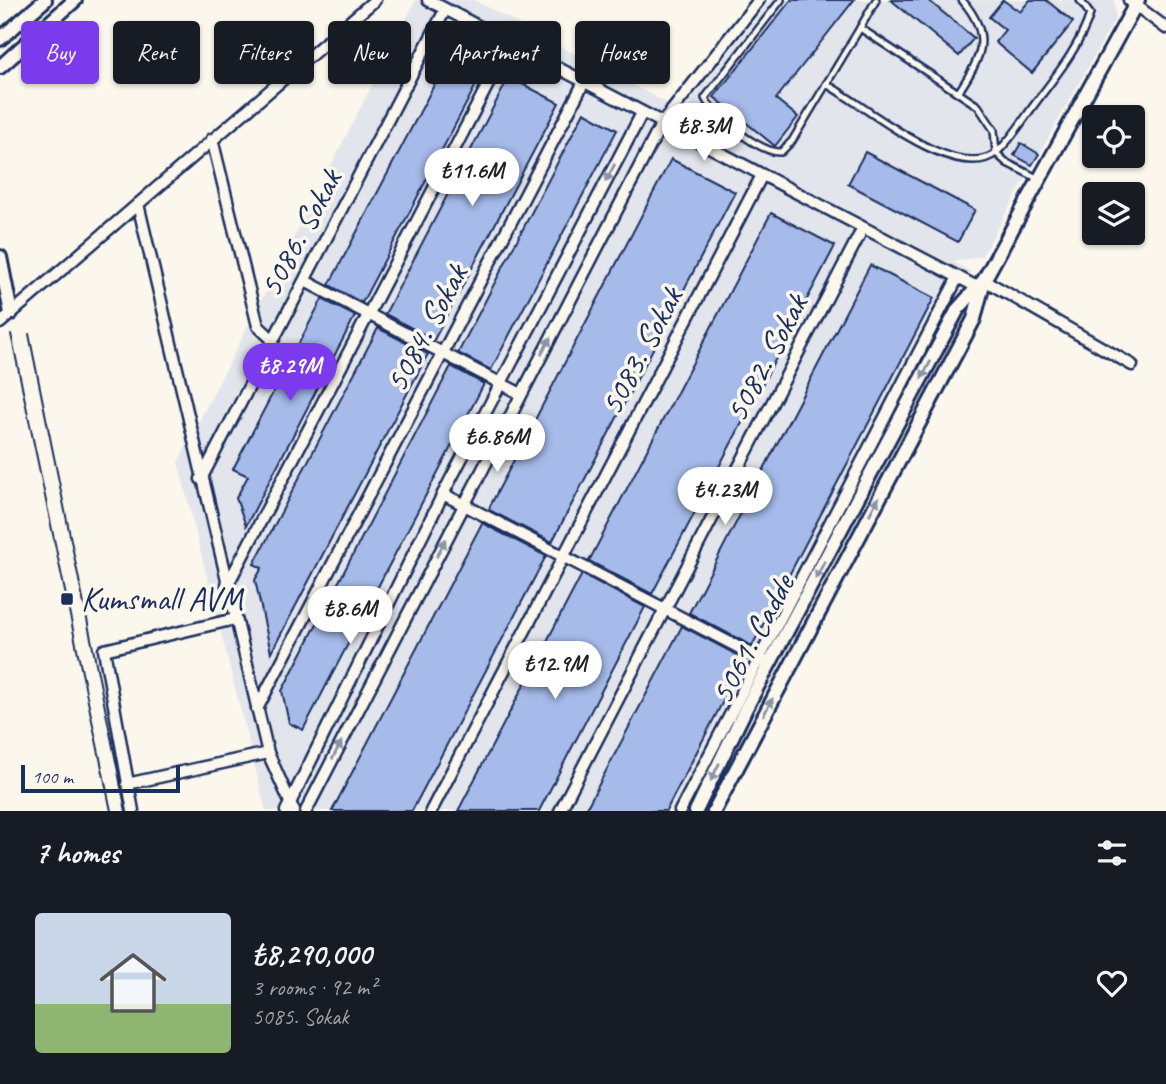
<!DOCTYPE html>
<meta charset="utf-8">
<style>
body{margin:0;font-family:Caveat,sans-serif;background:#242831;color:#f1f3f6;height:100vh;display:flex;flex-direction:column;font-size:26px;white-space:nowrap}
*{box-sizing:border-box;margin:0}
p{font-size:23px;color:#9ea1a6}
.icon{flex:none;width:38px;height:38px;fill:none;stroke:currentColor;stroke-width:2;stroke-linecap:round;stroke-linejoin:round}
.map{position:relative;height:811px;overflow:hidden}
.details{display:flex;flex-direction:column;background:#171b24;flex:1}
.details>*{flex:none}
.hud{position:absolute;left:21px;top:21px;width:700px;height:63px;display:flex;gap:14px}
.tools{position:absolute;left:1082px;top:105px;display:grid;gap:14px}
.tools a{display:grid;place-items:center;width:63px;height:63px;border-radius:7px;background:#171b24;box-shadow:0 2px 5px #0004;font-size:35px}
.scale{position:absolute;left:21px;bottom:18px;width:159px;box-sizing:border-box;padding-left:7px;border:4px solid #1b2f5e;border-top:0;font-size:19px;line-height:24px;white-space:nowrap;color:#1b2f5e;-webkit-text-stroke:5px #fbf7ec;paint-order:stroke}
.price{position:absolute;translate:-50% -60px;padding:0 16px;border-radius:24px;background:#fff;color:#222;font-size:23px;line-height:46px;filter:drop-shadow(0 2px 4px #0008)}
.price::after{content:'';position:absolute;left:50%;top:42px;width:21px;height:16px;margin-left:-10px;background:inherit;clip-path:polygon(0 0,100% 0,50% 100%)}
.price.on{background:#7c3aed;color:#fff}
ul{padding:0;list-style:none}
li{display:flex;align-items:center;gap:21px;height:175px;padding:0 35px}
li+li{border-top:2px solid #363941}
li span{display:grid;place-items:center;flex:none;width:196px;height:140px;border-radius:7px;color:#555}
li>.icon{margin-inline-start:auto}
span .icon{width:84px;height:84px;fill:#fffc;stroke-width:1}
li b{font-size:30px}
h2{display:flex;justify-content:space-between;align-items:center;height:84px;padding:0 35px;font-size:30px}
.chip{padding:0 24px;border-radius:7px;background:#171b24;box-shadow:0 2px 5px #0004;font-size:24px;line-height:63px}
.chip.on{background:#7c3aed;color:#fff}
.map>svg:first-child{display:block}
</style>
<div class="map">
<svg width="1166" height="811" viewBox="0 0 1166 811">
<rect width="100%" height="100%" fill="#fbf7ec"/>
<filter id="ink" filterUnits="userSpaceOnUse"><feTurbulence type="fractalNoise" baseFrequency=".0143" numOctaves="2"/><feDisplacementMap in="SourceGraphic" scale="14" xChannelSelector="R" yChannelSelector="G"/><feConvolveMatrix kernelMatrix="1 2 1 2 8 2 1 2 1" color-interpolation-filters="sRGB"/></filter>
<g filter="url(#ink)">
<!-- built -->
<polygon fill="#e2e5eb" points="416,0 474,0 693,117 690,101 770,0 1114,0 1116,17 982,256 954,262 971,272 691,811 266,811 178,462"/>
<!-- building -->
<g fill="#a6bbea" stroke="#1b2f5e" stroke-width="2">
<polygon points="791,0 854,0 776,99 798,117 775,146 714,97"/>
<polygon points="891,0 928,0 974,38 959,56"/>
<polygon points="1003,0 1020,12 1030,0 1046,0 1073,22 1032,73 995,42 1005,30 989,17"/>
<polygon points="455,45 488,62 362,303 329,285"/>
<polygon points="509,77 559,103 434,340 385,314"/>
<polygon points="584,112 617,130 491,370 458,353"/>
<polygon points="1021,143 1039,154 1032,165 1014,155"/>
<polygon points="865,152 975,210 958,242 848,184"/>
<polygon points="671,159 735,192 552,542 489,510 490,506"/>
<polygon points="771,213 835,246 652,594 589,561"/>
<polygon points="870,265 934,298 752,646 689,613"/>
<polygon points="322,299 355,316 246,526 236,498 248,476 233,469"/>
<polygon points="378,328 428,354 271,653 255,580 262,568 254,564"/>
<polygon points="451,366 484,384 303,730 289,723 282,691"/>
<polygon points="482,523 546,556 412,811 332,811"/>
<polygon points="582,574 645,607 539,811 458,811"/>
<polygon points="682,626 745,659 666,811 585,811"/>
</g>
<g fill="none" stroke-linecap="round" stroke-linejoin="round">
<defs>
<g id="service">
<path d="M781,0l-76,98c8,18 57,56 76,54l11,-11 68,-113 118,78 16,24 2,23 11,10 32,16"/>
<polyline points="860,28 876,0"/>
<path d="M826,84c38,20 131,102 171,68 14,-12 26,-32 37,-47 20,-27 46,-58 56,-91l-10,-14"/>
<path d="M958,93c24,-37 35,-57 4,-93"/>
</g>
<g id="minor">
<polyline points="428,0 977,287"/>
<polyline points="1129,0 1166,28"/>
<polyline points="212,139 258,326 273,340"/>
<polyline points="138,204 268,753 294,811"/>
<polyline points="984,280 1132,365"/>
<polyline points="305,281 521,394"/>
<polyline points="0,323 375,0"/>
<polyline points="201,479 445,10"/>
<polyline points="443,494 763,660"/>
<polyline points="227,586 509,44"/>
<polyline points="257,709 584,82"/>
<polyline points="127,784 268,753"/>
<polyline points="133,811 104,650 235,619"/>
<polyline points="286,811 443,494 642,113"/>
<polyline points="306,811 662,123 759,0"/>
<polyline points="431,811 762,175"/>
<polyline points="560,811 863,228"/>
<polyline points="680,811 958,277"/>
</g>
<g id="tertiary">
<polyline points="0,39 45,0"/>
<polyline points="0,67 75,0"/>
<polyline points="0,257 11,313"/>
<polyline points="696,811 746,708 958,309 984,280 1138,0"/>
<polyline points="714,811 974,319 983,284"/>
</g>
</defs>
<!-- service casing -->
<use href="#service" stroke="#1b2f5e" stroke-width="10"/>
<!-- minor casing -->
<use href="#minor" stroke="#1b2f5e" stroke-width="15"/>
<!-- tertiary casing -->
<use href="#tertiary" stroke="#1b2f5e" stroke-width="18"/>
<!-- service -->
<use href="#service" stroke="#fbf7ec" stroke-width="5"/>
<!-- minor -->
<use href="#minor" stroke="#fbf7ec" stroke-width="10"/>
<!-- tertiary -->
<use href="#tertiary" stroke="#fbf7ec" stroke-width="12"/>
<!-- tram -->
<g stroke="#1b2f5e" stroke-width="2">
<polyline points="11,334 111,811"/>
<polyline points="29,334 126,811"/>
</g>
</g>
<!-- one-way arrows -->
<defs><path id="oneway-solid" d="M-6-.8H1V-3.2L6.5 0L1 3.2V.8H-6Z" transform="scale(1.75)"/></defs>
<g fill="#8b93a5">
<use href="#oneway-solid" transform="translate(610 173) rotate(118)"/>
<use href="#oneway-solid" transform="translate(546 346) rotate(-62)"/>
<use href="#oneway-solid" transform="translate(926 370) rotate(118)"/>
<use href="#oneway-solid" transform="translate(874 506) rotate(-62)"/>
<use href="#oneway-solid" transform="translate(441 548) rotate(-63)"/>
<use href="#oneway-solid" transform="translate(820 570) rotate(118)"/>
<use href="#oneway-solid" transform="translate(768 707) rotate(-62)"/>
<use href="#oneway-solid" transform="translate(337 750) rotate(-63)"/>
<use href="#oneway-solid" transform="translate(715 772) rotate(116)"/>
</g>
</g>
<!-- markers -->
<rect fill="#1b2f5e" stroke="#fbf7ec" stroke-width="2.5" x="60" y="592" width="14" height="14" rx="3.5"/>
<g text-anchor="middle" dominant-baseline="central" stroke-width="7" stroke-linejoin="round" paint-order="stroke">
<!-- street labels -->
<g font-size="33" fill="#1b2f5e" stroke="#fbf7ec">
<text transform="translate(300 233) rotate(-62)">5086. Sokak</text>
<text transform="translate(426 328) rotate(-62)">5084. Sokak</text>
<text transform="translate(641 351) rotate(-62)">5083. Sokak</text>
<text transform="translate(766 358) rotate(-62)">5082. Sokak</text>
<text transform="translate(752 639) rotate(-62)">5061. Cadde</text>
</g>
<!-- poi labels -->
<g font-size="33" fill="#1b2f5e" stroke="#fbf7ec" text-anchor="start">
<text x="81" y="599">Kumsmall AVM</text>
</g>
</g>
</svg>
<div class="tools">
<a><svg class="icon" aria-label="locate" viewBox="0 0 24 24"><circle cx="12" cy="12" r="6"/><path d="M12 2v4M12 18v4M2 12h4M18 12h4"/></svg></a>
<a><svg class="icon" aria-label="layers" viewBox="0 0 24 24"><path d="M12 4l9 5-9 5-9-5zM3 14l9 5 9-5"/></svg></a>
</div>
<div class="scale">100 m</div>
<b class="price" style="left:704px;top:163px">₺8.3M</b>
<b class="price" style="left:472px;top:208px">₺11.6M</b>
<b class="price on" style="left:290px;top:403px">₺8.29M</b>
<b class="price" style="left:497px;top:474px">₺6.86M</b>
<b class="price" style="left:725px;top:527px">₺4.23M</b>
<b class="price" style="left:350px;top:646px">₺8.6M</b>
<b class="price" style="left:555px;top:701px">₺12.9M</b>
<div class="hud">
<a class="chip on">Buy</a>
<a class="chip">Rent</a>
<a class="chip">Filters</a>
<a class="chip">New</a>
<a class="chip">Apartment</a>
<a class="chip">House</a>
</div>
</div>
<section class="details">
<h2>7 homes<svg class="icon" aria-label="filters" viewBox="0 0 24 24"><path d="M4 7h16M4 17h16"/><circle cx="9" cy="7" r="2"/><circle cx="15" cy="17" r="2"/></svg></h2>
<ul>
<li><span style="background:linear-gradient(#c9d6e8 65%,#8fb573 0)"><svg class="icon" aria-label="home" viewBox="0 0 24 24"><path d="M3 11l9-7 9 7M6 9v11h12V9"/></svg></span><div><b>₺8,290,000</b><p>3 rooms · 92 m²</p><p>5085. Sokak</p></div><svg class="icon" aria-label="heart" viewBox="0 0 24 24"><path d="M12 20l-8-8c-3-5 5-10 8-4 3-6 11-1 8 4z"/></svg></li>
</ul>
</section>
